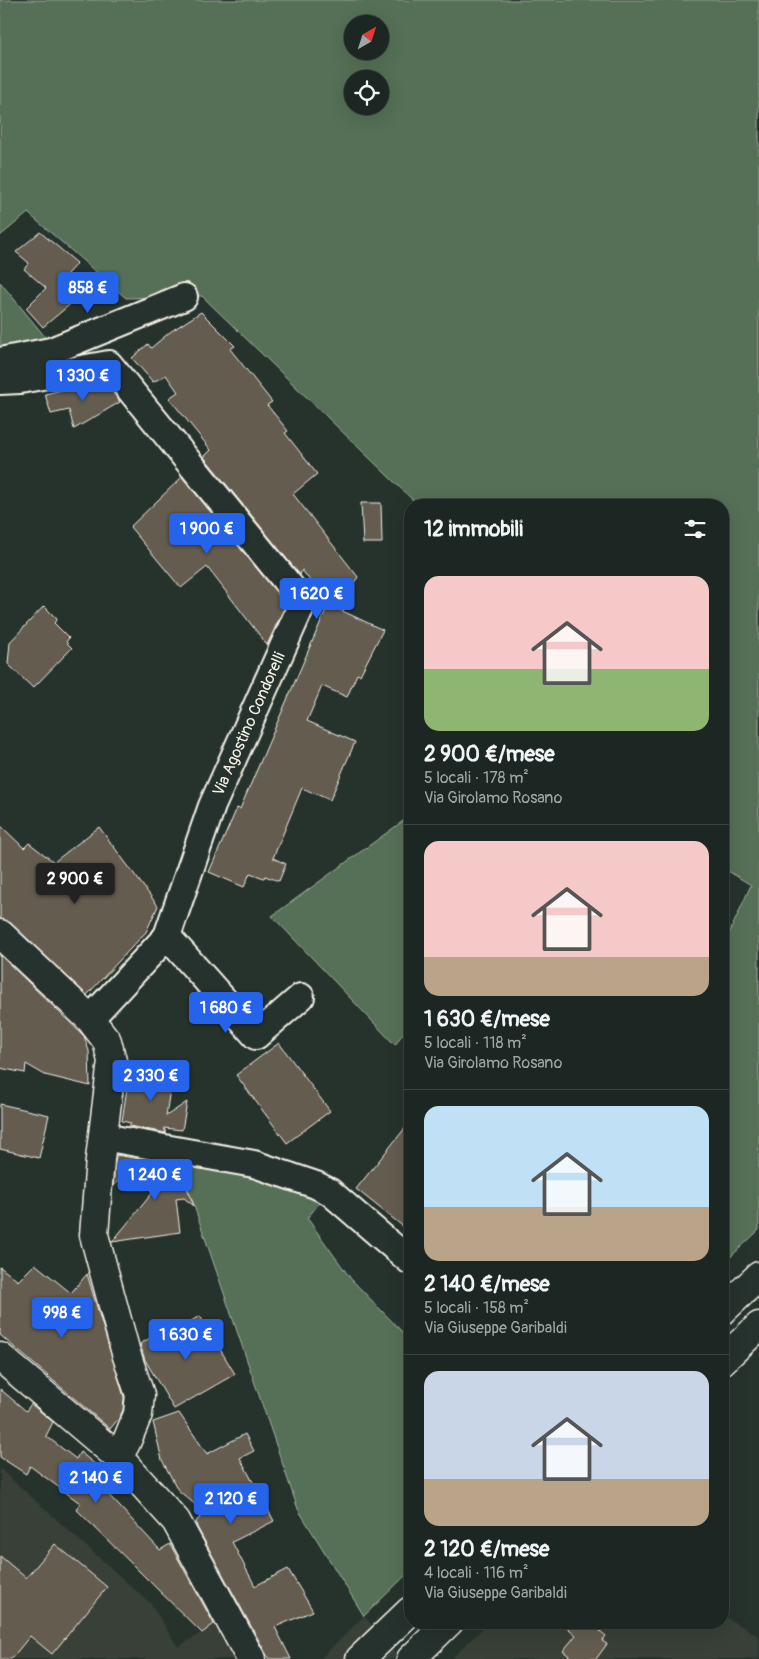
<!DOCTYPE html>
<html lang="it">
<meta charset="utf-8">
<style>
body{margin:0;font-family:Pangolin,sans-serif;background:#252e2a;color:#f1f3f6;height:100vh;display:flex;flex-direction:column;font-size:19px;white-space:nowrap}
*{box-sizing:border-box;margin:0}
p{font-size:16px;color:#a0a5a5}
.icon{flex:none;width:28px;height:28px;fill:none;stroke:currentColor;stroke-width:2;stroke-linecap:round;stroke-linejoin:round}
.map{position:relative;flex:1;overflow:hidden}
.side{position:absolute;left:404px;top:499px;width:325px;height:1130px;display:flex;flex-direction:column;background:#1c2622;border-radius:20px;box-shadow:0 5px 20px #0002,0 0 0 1px #3a4340}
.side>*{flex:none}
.needle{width:32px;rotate:39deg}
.buttons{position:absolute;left:344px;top:15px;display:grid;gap:10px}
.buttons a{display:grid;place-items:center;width:45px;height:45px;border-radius:50%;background:#1c2622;box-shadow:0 5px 20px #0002,0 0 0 1px #3a4340;font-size:25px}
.price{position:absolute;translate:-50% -42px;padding:0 11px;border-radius:5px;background:#2563eb;color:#fff;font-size:16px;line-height:32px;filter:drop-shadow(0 1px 2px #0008)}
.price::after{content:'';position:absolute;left:50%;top:30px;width:15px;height:11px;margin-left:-8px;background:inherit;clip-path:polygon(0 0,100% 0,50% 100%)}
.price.active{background:#222;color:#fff}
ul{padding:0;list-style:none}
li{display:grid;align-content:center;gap:10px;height:265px;padding:0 20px}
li+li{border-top:1px solid #3a4340}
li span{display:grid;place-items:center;height:155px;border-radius:15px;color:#555}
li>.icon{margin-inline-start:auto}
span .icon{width:90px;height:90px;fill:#fffc;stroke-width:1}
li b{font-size:21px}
h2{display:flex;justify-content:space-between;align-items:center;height:60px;padding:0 20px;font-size:21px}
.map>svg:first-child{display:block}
</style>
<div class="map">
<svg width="759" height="1659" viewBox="0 0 759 1659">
<rect width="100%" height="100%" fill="#26332d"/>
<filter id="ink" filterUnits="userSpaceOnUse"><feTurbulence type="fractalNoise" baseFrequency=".02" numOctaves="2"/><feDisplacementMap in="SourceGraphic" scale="10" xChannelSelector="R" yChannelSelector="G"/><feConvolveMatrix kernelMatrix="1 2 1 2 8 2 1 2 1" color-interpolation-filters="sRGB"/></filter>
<g filter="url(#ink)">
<!-- built -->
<g fill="#393f37">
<polygon points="0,1469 151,1604 178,1647 214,1625 236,1596 266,1659 0,1659"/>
<polygon points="364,1616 401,1659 320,1659"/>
<polygon points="723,1616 759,1636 759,1659 451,1659 488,1623 722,1622"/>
</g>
<!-- green -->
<g fill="#557056" stroke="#a4b09f" fill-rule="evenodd">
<path d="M0,0h759v1230l-36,34v-317l28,-62 -28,-17 -1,-363h-304l-216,-209 -76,2 -98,-85 -28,23zM352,24h28v27h-28zM352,79h28v27h-28z"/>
<polygon points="0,282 51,344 0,350"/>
<polygon points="410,808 410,1023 395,1045 272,916 410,816"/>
<polygon points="176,1159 257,1173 323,1199 307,1218 351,1279 410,1340 410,1571 364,1616 298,1509 191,1197"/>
</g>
<!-- building -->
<g fill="#645b4f" stroke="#f4f1e8">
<polygon points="40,232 77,263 57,285 74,301 43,327 26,308 46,288 24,269 29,263 16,252"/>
<polygon points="201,312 235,346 230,349 272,402 267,405 288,431 285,433 317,474 293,494 358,577 336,608 383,630 360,675 357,674 347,697 322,686 307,721 355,742 330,800 302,788 273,858 286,864 279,881 265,876 264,878 250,873 244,887 209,872 237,808 240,809 328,605 302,570 300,575 204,457 211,450 169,398 178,392 166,375 153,382 132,358 148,344 151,348 170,332"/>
<polygon points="103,380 120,402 74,429 69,410 51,414 45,394"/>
<polygon points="182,477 286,604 267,645 207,567 181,588 130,527"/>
<polygon points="361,503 381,503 382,543 363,543"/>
<polygon points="44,606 57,619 54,623 69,638 66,642 72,648 33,688 8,664 10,642"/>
<polygon points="0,825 24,848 29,843 54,862 99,827 158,906 146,932 87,995 11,923 0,919"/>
<polygon points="0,955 84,1036 89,1051 90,1086 45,1075 26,1064 25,1073 0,1068"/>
<polygon points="279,1043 330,1111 287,1143 236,1075"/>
<polygon points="130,1068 172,1075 166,1116 187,1102 182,1130 164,1128 166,1133 129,1126 131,1123 122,1121"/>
<polygon points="0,1104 49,1115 39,1158 0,1149"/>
<polygon points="410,1122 410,1232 356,1189"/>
<polygon points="116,1155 179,1166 194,1206 184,1198 176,1199 180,1232 112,1242 163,1180 137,1159 113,1187"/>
<polygon points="35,1264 71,1293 87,1274 124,1397 123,1410 119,1418 110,1429 0,1335 0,1267 18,1281"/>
<polygon points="200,1316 235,1374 174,1409 145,1360 140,1344 170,1326 173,1331"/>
<polygon points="0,1389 26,1411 31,1404 53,1422 46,1436 76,1459 80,1452 117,1482 107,1493 160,1550 170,1544 214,1624 202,1633 76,1509 80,1503 30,1466 26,1474 0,1457"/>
<polygon points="179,1413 207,1454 245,1434 254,1451 240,1458 274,1521 232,1542 255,1586 288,1569 313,1611 275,1627 291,1659 269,1659 197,1527 196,1522 204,1512 178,1490 162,1460 153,1422"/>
<polygon points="55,1544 107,1587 52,1654 30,1636 11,1659 0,1659 0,1556 26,1578"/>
<polygon points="561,1622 607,1622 600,1631 606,1636 602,1641 607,1644 596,1659 573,1659 563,1651 576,1635"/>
</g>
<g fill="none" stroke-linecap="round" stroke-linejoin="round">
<defs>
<g id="street">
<polyline points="0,361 51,351 184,297"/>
<polyline points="0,381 20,380 109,364 303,602 212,806 167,936 90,1019"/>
<polyline points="167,936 256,1036 301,997"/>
<polyline points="103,1137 254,1164 316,1185 330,1192 410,1261"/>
</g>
<g id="secondary">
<polyline points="0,934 90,1019 107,1041 112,1061 100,1159 94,1235 126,1353 140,1395 138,1414 126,1443 118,1457"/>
<polyline points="0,1357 118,1457 176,1521 251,1659"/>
</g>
<g id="highway">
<polyline points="722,1311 759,1276"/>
<polyline points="722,1361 759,1326"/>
<polyline points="360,1659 410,1611"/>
<polyline points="411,1659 449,1622"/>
</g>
</defs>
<!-- street casing -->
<use href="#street" stroke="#f4f1e8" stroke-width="30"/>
<!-- secondary casing -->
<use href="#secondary" stroke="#f4f1e8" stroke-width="31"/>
<!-- highway casing -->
<use href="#highway" stroke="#f4f1e8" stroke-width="31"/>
<!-- street -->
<use href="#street" stroke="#26332d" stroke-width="26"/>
<!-- secondary -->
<use href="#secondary" stroke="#26332d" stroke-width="28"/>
<!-- highway -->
<use href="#highway" stroke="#26332d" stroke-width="28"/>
</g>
</g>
<g text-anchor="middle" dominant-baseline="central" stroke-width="4.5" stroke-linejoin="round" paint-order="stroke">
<!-- street labels -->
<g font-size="16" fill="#f4f1e8" stroke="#26332d">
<text transform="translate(249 724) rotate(-66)">Via Agostino Condorelli</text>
</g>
</g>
</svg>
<div class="buttons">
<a><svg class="needle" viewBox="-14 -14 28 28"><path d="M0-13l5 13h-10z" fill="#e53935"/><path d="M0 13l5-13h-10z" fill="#a0a5a5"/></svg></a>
<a><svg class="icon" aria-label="locate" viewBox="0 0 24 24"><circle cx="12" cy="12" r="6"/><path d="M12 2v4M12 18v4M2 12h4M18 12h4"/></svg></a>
</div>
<b class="price" style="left:88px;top:314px">858 €</b>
<b class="price" style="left:83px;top:402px">1 330 €</b>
<b class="price" style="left:207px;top:555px">1 900 €</b>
<b class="price" style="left:317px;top:620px">1 620 €</b>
<b class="price active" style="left:75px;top:905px">2 900 €</b>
<b class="price" style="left:226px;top:1034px">1 680 €</b>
<b class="price" style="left:151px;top:1102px">2 330 €</b>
<b class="price" style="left:155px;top:1201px">1 240 €</b>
<b class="price" style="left:62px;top:1339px">998 €</b>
<b class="price" style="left:186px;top:1361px">1 630 €</b>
<b class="price" style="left:96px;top:1504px">2 140 €</b>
<b class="price" style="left:231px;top:1525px">2 120 €</b>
<section class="side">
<h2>12 immobili<svg class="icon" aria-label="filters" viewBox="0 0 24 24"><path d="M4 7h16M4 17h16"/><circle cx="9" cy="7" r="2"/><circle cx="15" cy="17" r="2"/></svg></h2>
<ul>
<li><span style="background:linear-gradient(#f6c9c9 60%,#8fb573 0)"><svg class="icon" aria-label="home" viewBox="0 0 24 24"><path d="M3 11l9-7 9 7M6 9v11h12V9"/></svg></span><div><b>2 900 €/mese</b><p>5 locali · 178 m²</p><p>Via Girolamo Rosano</p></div></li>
<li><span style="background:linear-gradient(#f6c9c9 75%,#b9a48a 0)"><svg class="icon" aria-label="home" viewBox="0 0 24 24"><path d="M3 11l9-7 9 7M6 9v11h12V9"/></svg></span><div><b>1 630 €/mese</b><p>5 locali · 118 m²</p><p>Via Girolamo Rosano</p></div></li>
<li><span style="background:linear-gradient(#bfe0f5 65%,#b9a48a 0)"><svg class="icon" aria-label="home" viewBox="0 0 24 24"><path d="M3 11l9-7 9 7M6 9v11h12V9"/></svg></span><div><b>2 140 €/mese</b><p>5 locali · 158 m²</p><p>Via Giuseppe Garibaldi</p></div></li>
<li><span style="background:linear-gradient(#c9d6e8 70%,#b9a48a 0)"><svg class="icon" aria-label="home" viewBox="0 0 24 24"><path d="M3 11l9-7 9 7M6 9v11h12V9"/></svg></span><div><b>2 120 €/mese</b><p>4 locali · 116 m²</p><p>Via Giuseppe Garibaldi</p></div></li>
</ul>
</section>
</div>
